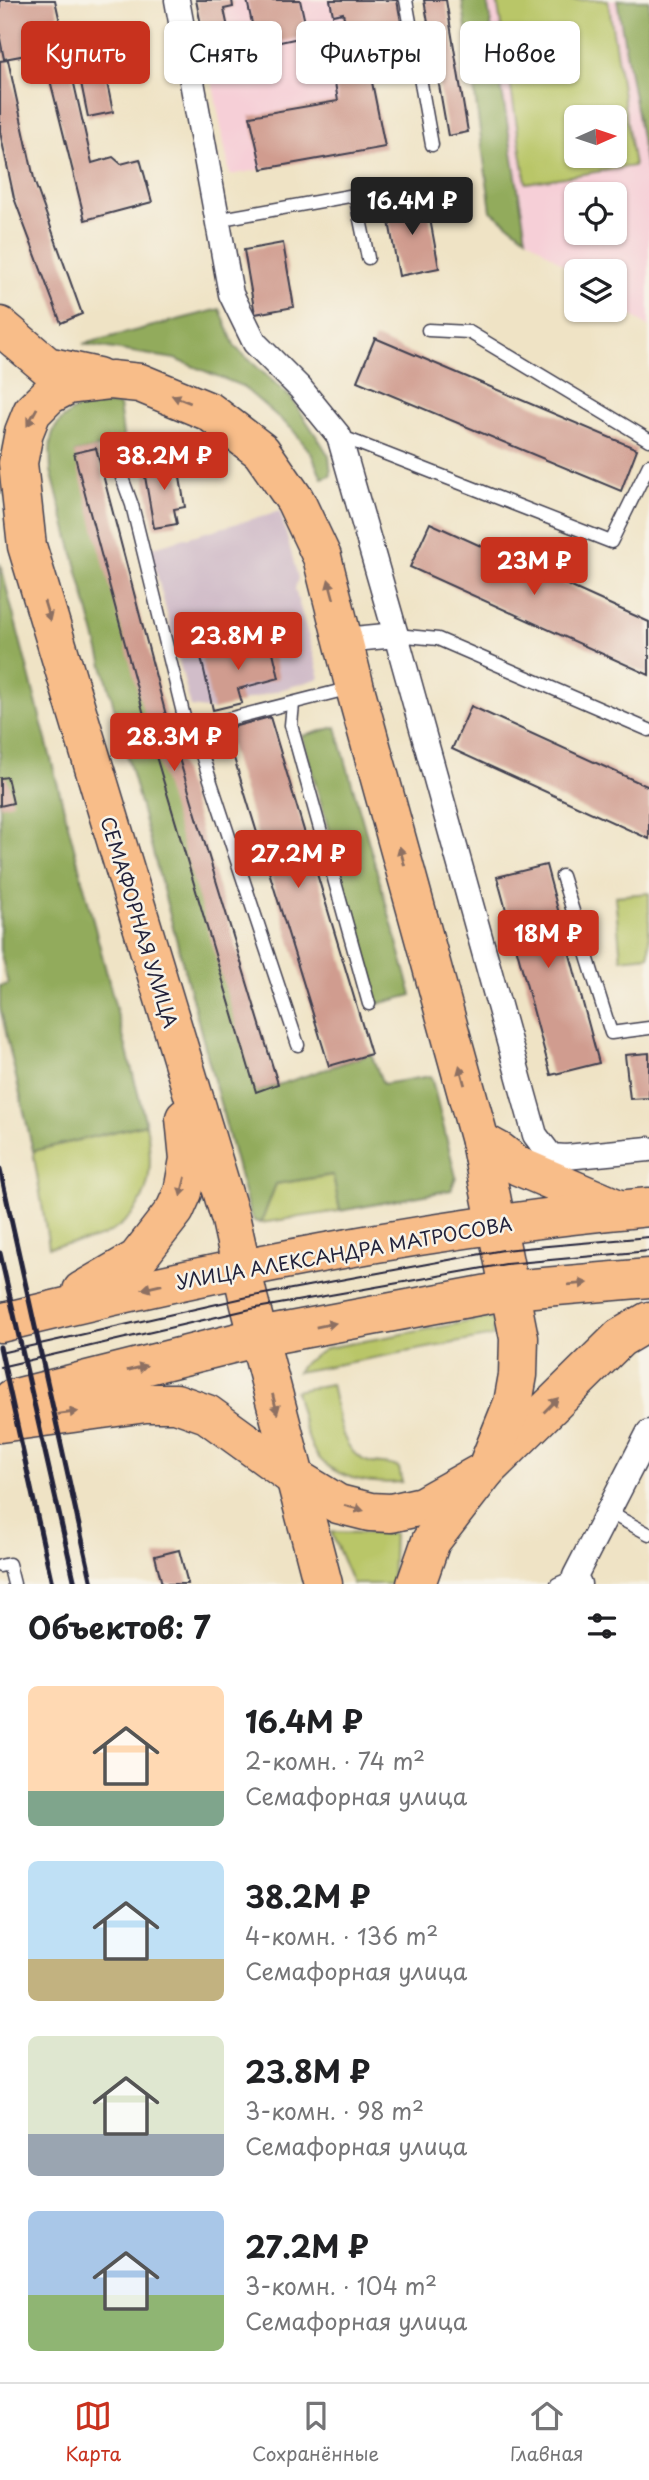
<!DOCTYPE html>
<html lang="ru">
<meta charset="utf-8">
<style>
body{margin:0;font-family:"Playpen Sans",sans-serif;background:#f2f2f2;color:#202124;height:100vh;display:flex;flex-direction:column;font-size:26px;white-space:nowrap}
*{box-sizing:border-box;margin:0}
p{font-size:23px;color:#757577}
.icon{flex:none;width:38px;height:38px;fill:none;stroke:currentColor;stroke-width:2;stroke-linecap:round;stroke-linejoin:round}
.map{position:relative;height:1584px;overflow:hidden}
.sheet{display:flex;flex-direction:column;background:#fff;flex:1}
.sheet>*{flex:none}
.hud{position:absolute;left:21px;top:21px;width:607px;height:63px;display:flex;gap:14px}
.needle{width:46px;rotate:87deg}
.buttons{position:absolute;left:564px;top:105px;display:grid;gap:14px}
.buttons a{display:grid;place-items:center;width:63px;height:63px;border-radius:10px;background:#fff;box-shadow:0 2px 5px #0004;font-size:35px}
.price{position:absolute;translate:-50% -60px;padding:0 16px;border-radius:7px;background:#c8321e;color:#fff;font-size:23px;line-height:46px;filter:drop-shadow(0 2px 4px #0008)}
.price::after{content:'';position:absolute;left:50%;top:42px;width:21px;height:16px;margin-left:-10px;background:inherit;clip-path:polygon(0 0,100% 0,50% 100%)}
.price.selected{background:#222;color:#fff}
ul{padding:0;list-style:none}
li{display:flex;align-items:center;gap:21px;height:175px;padding:0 28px}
li span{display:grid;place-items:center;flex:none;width:196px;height:140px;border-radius:10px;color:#555}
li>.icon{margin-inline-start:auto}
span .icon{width:84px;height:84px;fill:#fffc;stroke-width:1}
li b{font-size:30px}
h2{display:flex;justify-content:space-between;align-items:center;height:84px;padding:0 28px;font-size:30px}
.chip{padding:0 24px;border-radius:10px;background:#fff;box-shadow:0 2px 5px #0004;font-size:24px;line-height:63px}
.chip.selected{background:#c8321e;color:#fff}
.menu{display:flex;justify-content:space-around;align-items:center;height:98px;border-top:2px solid #e0e0e0;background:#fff;font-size:19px;color:#757577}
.menu a{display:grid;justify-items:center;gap:4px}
.menu .selected{color:#c8321e}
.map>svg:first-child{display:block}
</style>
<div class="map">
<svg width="649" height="1584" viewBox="0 0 649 1584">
<rect width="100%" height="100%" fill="#f7f3e8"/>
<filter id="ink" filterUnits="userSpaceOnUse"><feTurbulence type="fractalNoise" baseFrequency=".0143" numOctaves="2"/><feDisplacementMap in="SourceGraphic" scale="14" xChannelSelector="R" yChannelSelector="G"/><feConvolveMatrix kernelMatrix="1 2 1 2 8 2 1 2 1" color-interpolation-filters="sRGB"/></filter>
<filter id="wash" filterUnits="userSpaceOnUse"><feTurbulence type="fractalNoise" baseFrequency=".00686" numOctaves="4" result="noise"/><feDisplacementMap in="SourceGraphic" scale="28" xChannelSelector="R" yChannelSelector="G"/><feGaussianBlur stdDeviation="1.57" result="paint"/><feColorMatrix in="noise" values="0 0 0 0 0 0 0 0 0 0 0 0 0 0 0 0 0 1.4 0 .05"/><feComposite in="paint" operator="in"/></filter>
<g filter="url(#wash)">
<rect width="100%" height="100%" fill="#efe3c5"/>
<!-- built -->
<g fill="#f6cfd7" fill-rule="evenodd">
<polygon points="197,0 397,0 406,50 367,57 385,147 230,175"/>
<path d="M462,0h187v328l-35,-26v-31h-38v3l-85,-63zM576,117h38v39h-38zM576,194h38v39h-38z"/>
</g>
<!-- industrial -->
<polygon fill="#d1bdc9" points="280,511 298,578 295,589 320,678 213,710 191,707 150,548"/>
<!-- green -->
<g fill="#b9c667" stroke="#6e7451" stroke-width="2" fill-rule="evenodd">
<path d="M497,0h111l26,166 -108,17zM614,117v39h-38v-39z"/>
<polygon points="649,893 649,956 621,959 615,896"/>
<path d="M146,1124c8,41 7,82 -34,107 -17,11 -43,12 -63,16l-16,-96z"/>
<polygon points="333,1175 340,1211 261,1223 276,1184"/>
<polygon points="489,1318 494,1322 493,1336 297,1372 305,1362 327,1348"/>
<path d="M331,1384c6,25 8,66 35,77 11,5 23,1 33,7l3,14c-30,3 -73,-3 -89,-33 -9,-18 -13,-39 -18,-58z"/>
<polygon points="331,1532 394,1534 392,1584 353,1584"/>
</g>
<!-- forest -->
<g fill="#92ab5c" stroke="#5a664c" stroke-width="2">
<polygon points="462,0 487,0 526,237 491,211"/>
<polygon points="617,0 649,0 649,177 645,161"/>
<polygon points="220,309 235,347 291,398 321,443 329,456 331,475 322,478 311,453 292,429 242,386 175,359 83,344"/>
<path d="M82,405h37l5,37 -49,11 182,639 114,-38 12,30 48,-8 25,101 -5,13 -111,21 -7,-36 -57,9 -15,39 -7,-2 -4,-6 -199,-744c-2,-38 -2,-45 31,-66z"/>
<polygon points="0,563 146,1124 33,1151 0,1007 0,986 8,984 0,950"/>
<polygon points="336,727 412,995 378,1004 302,736"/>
</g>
<g id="blocks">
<!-- building -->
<g fill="#d09c8f">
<polygon points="0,0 55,0 92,163 113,157 121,164 140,159 152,202 85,220 43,52 4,59 0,39"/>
<polygon points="196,0 232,0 233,7 224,9 238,75 212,80"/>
<polygon points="247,0 300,0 308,36 257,47"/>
<polygon points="330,0 397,0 406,50 367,57 385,147 262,169 250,116 338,101 332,64 353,60 343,13 333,15"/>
<polygon points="424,0 446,0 468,132 448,136"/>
<polygon points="8,60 35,183 82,314 61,323 14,198 0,132 0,61"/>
<polygon points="103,63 113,112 88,117 78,68"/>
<polygon points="426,197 439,268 399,276 386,205"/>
<polygon points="283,243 294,307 255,314 244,250"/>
<polygon points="375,338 637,449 621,491 357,381"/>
<polygon points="96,448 167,719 278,1084 256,1092 147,726 74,453"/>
<polygon points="177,460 185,507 174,509 177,524 154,528 143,465"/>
<polygon points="430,523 649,622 649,675 410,567"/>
<polygon points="270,639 279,678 238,689 242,703 213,710 201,657"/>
<polygon points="471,706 649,787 649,839 452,749"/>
<polygon points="270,717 371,1054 329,1066 225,729"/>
<polygon points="7,777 13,803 0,806 0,778"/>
<polygon points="546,865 599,1063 551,1075 497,877"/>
<polygon points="649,1053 649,1098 630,1099 625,1055"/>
<polygon points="179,1550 188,1584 162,1584 155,1556"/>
</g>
</g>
</g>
<g filter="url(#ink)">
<use href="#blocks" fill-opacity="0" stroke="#413f50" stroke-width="2"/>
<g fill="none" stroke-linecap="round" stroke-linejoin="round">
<defs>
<g id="service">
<polyline points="406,0 432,145"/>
<polyline points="216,220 355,195 368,258"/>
<polyline points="428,330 469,332 649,440"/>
<polyline points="340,436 611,542 649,465"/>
<polyline points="117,464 132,505 184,717 193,728"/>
<polyline points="396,635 438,639 649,730"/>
<polyline points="293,704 291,725 369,1004"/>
<polyline points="562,876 611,1033 649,1028"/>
<polyline points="298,1045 193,728 351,688"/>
<polyline points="608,1512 649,1534"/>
<polyline points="0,1566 9,1564 14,1584"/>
<polyline points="557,1584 575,1576"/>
</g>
<g id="minor">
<polyline points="177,0 231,294 255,343 300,388 339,436 396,635"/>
<polyline points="344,640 396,635 535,1135 551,1156 566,1157 649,1149"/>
<polyline points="579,1584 575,1576 649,1432"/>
</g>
<g id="trunk">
<polyline points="0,326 47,366 98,377"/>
<polyline points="480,1141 500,1152 518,1166 614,1207"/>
<polyline points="82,1291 137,1259 175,1210 183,1192 189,1159 185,1118"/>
<path d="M0,1323c214,-53 430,-96 649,-116"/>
<polyline points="12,1399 259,1337 510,1290 649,1278"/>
<polyline points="0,1423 146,1403 176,1403 207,1414 294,1477 338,1504 370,1512 391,1513 422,1506 486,1470 620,1338 649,1321"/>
<polyline points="323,1584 248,1297 231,1220 27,546 18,463 24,432 32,412 49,395 68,385 111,380 140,383 210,412 261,451 295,500 322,557 355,688 480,1141 519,1338 518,1375 513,1403 486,1470 431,1541 416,1584"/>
</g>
</defs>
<!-- service casing -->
<use href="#service" stroke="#413f50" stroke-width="15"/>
<!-- minor casing -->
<use href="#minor" stroke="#413f50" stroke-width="27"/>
<!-- trunk casing -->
<use href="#trunk" stroke="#413f50" stroke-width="41"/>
<!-- service -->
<use href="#service" stroke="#fff" stroke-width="12"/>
<!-- minor -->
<use href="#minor" stroke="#fff" stroke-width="24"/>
<!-- trunk -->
<use href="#trunk" stroke="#f8bd89" stroke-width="38"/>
<!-- tram -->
<g stroke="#22223b" stroke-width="2">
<polyline points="0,1353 248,1297 503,1250 649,1237"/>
<polyline points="0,1367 251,1309 506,1264 649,1251"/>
</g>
<!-- rail -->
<g stroke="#22223b" stroke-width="5">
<polyline points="0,1169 92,1584"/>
<polyline points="0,1253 75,1584"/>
<polyline points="0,1347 52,1584"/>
</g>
</g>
<!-- one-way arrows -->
<defs><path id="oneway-solid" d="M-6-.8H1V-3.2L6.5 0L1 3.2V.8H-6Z" transform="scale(1.75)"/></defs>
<g fill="#8d7062">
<use href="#oneway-solid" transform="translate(181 399) rotate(-158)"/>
<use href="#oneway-solid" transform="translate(32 417) rotate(119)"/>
<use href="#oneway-solid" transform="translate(331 589) rotate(-105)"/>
<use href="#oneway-solid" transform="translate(47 611) rotate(73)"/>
<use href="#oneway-solid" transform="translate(402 856) rotate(-105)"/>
<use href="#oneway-solid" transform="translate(462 1075) rotate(-105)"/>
<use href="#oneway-solid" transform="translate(183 1187) rotate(104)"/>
<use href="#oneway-solid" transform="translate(578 1284) rotate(-5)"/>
<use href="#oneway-solid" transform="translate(152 1287) rotate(167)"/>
<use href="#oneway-solid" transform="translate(326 1325) rotate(-11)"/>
<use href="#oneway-solid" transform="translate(137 1368) rotate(-14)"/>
<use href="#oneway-solid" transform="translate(275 1404) rotate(76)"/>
<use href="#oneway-solid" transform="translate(551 1405) rotate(-45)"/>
<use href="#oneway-solid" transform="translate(68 1413) rotate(-8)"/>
<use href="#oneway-solid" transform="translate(354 1508) rotate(15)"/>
</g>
</g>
<g text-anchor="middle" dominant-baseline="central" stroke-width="5" stroke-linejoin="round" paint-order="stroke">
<!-- street labels -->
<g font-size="19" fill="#22223b" stroke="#f7f3e8">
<text transform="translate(140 922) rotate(73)">СЕМАФОРНАЯ УЛИЦА</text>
<text transform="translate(344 1252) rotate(-10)">УЛИЦА АЛЕКСАНДРА МАТРОСОВА</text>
</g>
</g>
</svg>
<div class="buttons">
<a><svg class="needle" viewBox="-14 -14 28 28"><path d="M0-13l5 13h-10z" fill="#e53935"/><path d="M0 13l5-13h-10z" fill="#757577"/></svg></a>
<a><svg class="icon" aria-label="locate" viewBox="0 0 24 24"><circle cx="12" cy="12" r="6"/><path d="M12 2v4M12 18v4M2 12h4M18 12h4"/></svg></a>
<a><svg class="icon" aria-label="layers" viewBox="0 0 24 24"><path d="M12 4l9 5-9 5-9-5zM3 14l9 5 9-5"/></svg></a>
</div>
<b class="price selected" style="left:412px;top:237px">16.4M ₽</b>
<b class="price" style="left:164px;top:492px">38.2M ₽</b>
<b class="price" style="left:534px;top:597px">23M ₽</b>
<b class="price" style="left:238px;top:672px">23.8M ₽</b>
<b class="price" style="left:174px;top:773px">28.3M ₽</b>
<b class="price" style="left:298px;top:890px">27.2M ₽</b>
<b class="price" style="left:548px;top:970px">18M ₽</b>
<div class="hud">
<a class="chip selected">Купить</a>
<a class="chip">Снять</a>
<a class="chip">Фильтры</a>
<a class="chip">Новое</a>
</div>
</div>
<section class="sheet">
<h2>Объектов: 7<svg class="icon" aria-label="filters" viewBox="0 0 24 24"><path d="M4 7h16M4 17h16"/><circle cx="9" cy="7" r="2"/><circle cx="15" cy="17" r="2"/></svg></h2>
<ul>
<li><span style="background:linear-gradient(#ffd9b3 75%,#7fa58c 0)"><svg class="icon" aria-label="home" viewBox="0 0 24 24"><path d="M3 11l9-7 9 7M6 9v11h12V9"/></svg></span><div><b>16.4M ₽</b><p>2-комн. · 74 m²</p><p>Семафорная улица</p></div></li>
<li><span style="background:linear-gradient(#bfe0f5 70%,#c2b280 0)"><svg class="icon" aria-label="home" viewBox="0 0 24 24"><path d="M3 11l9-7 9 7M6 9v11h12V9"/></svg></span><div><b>38.2M ₽</b><p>4-комн. · 136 m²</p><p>Семафорная улица</p></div></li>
<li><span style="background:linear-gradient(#dfe7d0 70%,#9aa5b1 0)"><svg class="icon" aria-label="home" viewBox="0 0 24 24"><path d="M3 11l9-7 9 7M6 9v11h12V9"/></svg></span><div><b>23.8M ₽</b><p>3-комн. · 98 m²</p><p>Семафорная улица</p></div></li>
<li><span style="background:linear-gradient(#a9c7e8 60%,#8fb573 0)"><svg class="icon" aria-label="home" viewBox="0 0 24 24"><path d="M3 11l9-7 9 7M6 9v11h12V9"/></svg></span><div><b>27.2M ₽</b><p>3-комн. · 104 m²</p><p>Семафорная улица</p></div></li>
</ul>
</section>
<nav class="menu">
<a class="selected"><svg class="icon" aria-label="map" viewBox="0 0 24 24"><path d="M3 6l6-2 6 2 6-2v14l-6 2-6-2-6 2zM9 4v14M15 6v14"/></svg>Карта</a>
<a><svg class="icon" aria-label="saved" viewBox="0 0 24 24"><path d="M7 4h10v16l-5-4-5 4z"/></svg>Сохранённые</a>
<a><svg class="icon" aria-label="home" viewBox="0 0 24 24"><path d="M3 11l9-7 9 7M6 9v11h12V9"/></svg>Главная</a>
</nav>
